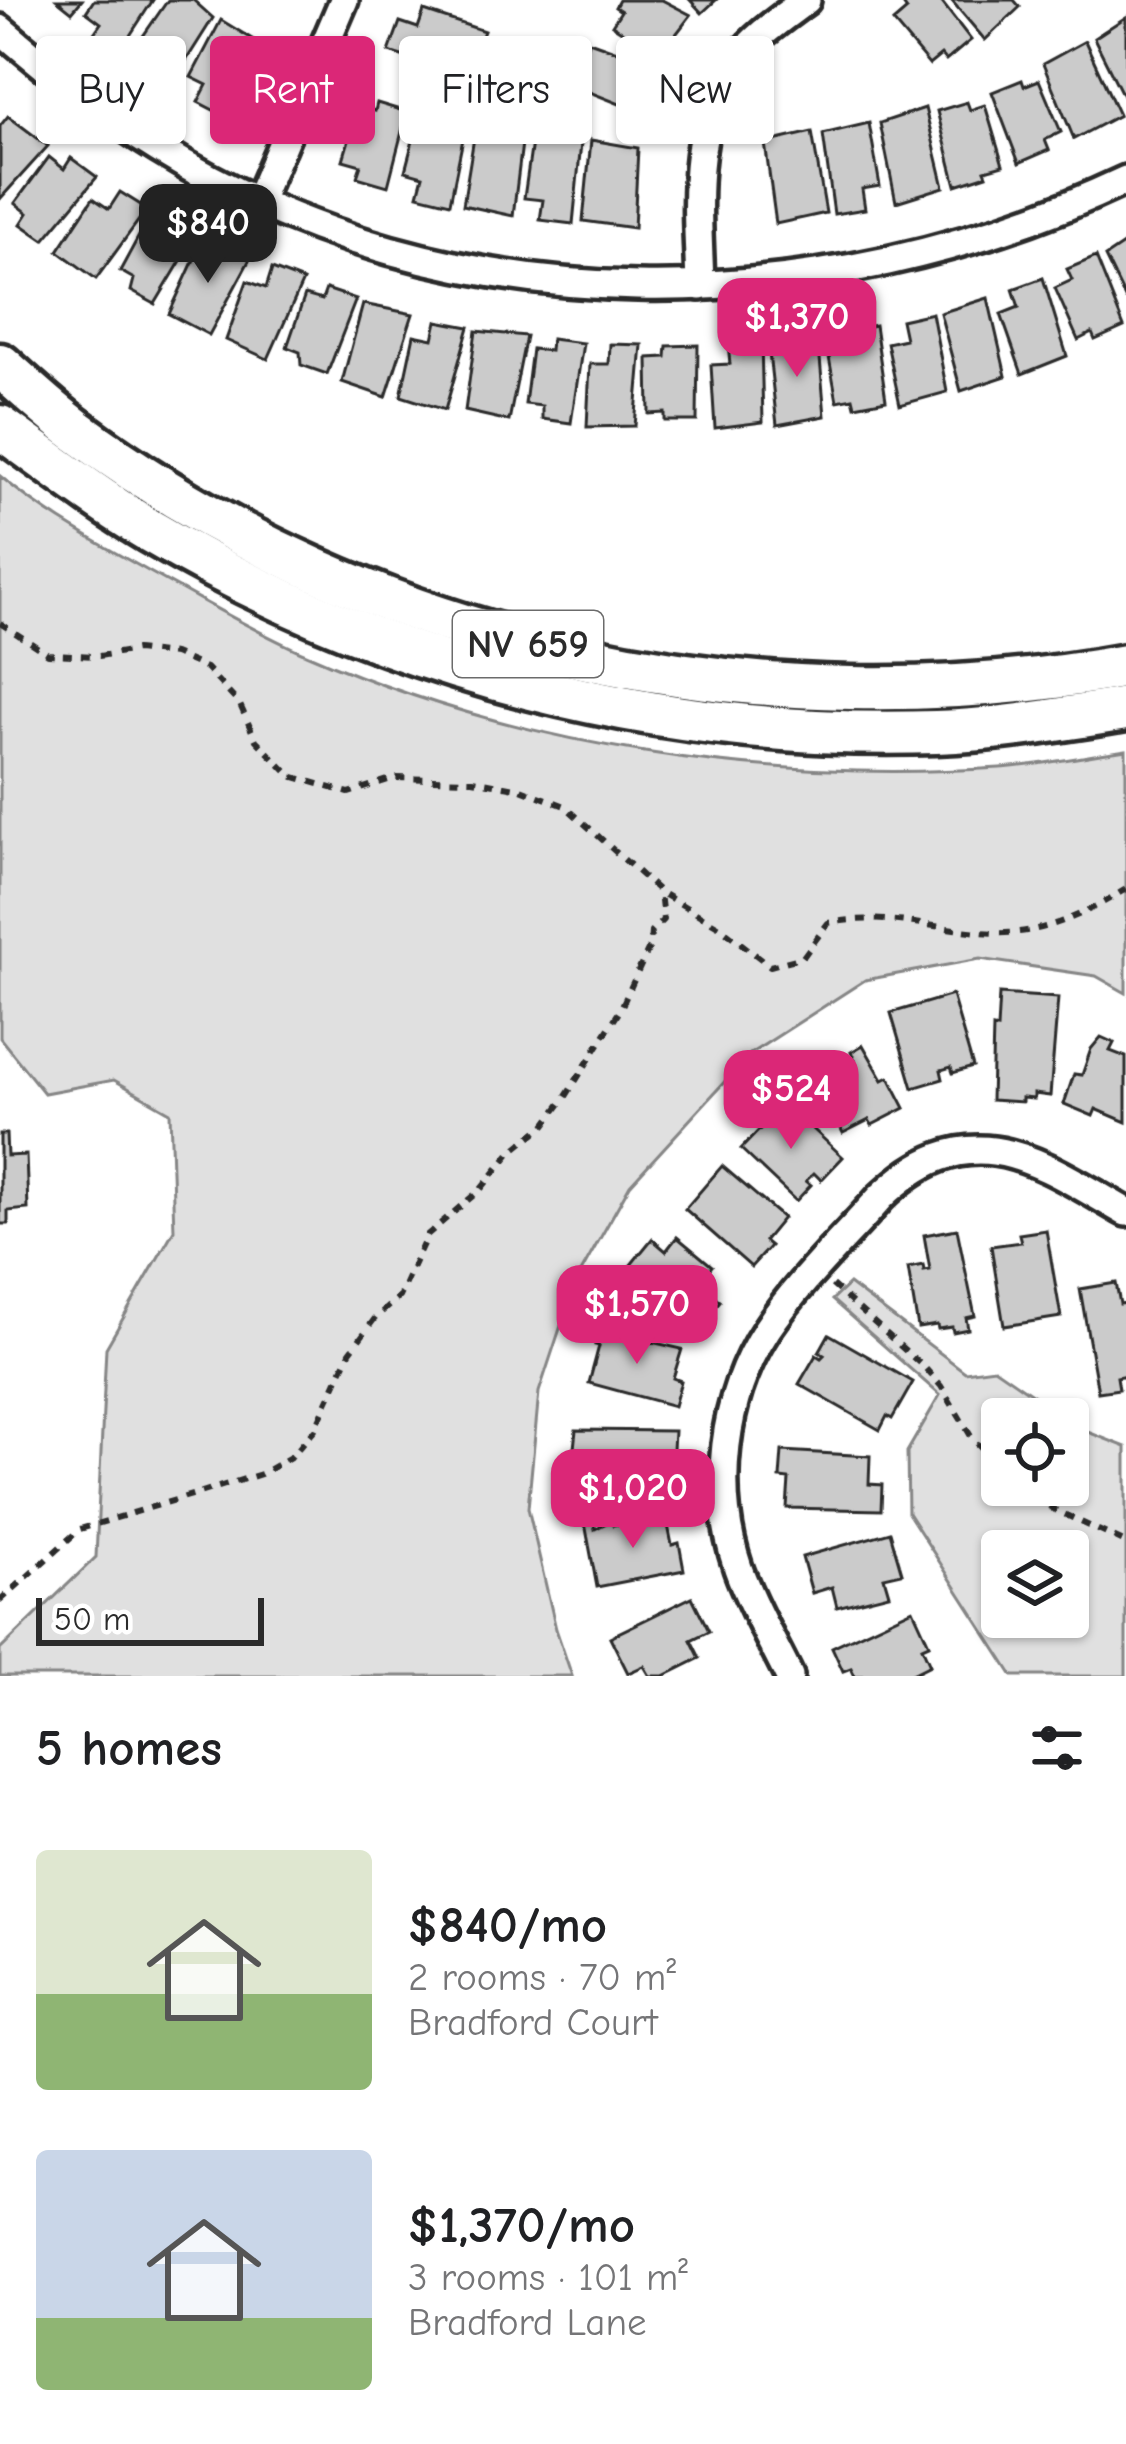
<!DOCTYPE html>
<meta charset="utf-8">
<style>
body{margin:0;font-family:"Comic Neue",sans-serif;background:#f6f6f6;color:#202124;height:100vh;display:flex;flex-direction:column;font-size:45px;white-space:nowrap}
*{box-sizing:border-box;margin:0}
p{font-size:39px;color:#757577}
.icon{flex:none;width:66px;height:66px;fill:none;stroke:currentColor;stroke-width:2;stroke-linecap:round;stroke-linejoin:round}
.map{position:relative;height:1676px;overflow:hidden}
.panel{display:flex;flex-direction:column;background:#fff;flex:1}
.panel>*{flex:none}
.guide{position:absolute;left:36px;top:36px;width:1056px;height:108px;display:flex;gap:24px}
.controls{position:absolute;left:981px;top:1398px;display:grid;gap:24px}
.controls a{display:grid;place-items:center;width:108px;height:108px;border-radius:12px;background:#fff;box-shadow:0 3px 9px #0004;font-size:60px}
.scale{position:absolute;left:36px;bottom:30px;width:228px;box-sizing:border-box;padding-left:12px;border:6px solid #2b2b2b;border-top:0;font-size:33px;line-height:42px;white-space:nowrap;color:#2b2b2b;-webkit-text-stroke:9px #fff;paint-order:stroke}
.price{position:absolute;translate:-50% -102px;padding:0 27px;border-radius:24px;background:#db2777;color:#fff;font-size:39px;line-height:78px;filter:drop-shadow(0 3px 6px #0008)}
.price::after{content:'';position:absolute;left:50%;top:72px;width:36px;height:27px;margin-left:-18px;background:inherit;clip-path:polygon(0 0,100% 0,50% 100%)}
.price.current{background:#222;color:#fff}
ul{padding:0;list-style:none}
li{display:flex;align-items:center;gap:36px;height:300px;padding:0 36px}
li span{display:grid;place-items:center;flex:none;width:336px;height:240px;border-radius:12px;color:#555}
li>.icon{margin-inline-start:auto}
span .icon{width:144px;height:144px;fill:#fffc;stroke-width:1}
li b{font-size:51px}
h2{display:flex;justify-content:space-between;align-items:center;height:144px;padding:0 36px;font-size:51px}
.pill{padding:0 42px;border-radius:12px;background:#fff;box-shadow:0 3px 9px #0004;font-size:42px;line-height:108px}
.pill.current{background:#db2777;color:#fff}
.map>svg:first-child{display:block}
</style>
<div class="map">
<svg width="1126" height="1676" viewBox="0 0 1126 1676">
<rect width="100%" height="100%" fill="#fff"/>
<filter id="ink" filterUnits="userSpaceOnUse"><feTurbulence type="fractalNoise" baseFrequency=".00833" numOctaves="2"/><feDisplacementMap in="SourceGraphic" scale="24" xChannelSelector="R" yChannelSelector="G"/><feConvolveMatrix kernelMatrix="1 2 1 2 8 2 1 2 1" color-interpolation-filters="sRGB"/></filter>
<g filter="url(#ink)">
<!-- green -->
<g fill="#e0e0e0" stroke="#868686" stroke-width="3" fill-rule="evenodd">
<path d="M0,476c53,45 116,77 177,111 42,23 85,48 129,67 216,95 460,129 694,114 42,-3 84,-12 126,-18v243l-30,-17 -116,-17 -115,21 -115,74 -120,131 -55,98 -36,109 -11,116 28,121 16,47h-572v-26l96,-93 10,-209 68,-118 -4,-118 -56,-32 -70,13 -44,-55z"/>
<path d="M849,1284l116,88 29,-4 74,51h-66v66h66v-66l17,12 41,16v229h-113l-105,-163 -1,-61 33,-57 -108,-95zM1068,1551v66h-66v-66z"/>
</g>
<!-- building -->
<g fill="#cbcbcb" stroke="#2b2b2b" stroke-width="3">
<polygon points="57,0 82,0 72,12"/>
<polygon points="94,0 153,0 120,51 94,33 101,23 86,12"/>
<polygon points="168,0 193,0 213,18 170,86 130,55"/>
<polygon points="619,0 662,0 691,15 660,55 612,25 621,11 615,7"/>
<polygon points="690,0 716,0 702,13"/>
<polygon points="940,0 971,40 946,61 941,55 929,65 893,22 907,10 900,0"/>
<polygon points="951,0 1014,0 1020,7 985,40"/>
<polygon points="424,11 484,31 466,76 389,52 400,22 418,28"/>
<polygon points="1126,17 1126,102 1094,38"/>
<polygon points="221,20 262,45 227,117 198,102 207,85 191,77"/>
<polygon points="589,41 665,68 645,114 569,84"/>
<polygon points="1085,41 1119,115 1074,139 1043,64"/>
<polygon points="1022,80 1024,86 1039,80 1061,132 1045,140 1049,150 1019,163 992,92"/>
<polygon points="967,102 970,110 985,105 1003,165 985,170 987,175 956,185 937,111"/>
<polygon points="377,103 407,112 388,186 357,177 361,165 343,160 359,106 375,111"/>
<polygon points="925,108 944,187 896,202 880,123"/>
<polygon points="421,110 466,124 450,203 418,195 423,176 405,171"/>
<polygon points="8,116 48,146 0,199 0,126"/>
<polygon points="869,123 880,186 862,189 865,209 834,214 823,134"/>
<polygon points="476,125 523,135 513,216 463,205"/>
<polygon points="812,132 826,213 776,224 765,143"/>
<polygon points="533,135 581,143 573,224 540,220 543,200 524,198"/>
<polygon points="591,140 638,148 634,228 583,221"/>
<polygon points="49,157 64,169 71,158 97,177 44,240 21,224 28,213 15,203"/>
<polygon points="120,192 147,209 96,279 58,251 93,198 109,209"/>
<polygon points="169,219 197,234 155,304 131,291 134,279 120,271 147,221 163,230"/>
<polygon points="203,240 250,259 209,335 169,314"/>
<polygon points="1126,243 1126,300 1105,257"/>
<polygon points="1096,257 1124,327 1095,340 1092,333 1078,340 1055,288 1072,280 1067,269"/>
<polygon points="272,269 303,281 268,359 226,340 247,281 266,288"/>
<polygon points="1043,278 1067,356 1022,374 1001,314 1019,307 1013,289"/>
<polygon points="326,289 356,299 327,374 301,365 300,352 287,347 305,295 322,300"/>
<polygon points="988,298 1006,376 961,391 940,313"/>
<polygon points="363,304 413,314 386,397 342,382"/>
<polygon points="932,313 947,392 900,405 887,343 905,339 901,320"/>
<polygon points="437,321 469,327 445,410 401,396 414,335 433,339"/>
<polygon points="875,325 886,400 855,406 853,398 837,401 827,346 846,342 844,331"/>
<polygon points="476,331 526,336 509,421 465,411"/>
<polygon points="818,335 825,416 777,425 768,344"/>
<polygon points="551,339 583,343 571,423 542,419 542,406 525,404 532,349 550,351"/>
<polygon points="761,341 763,422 715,428 711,365 730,364 728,343"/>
<polygon points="610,344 642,345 635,426 587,427 590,364 609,364"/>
<polygon points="698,345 697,421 665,421 665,413 649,414 648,358 666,357 667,346"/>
<polygon points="999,994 1058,998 1050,1096 1034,1094 1034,1099 1022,1098 1022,1102 991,1100 993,1028 997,1029"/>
<polygon points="952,995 973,1067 953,1073 951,1067 941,1070 943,1079 913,1088 891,1013"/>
<polygon points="1101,1037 1114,1043 1110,1051 1126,1057 1126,1122 1096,1109 1093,1116 1064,1104 1074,1074 1082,1075 1091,1049"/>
<polygon points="863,1045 883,1080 889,1077 905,1108 872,1125 869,1120 843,1133 817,1079 855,1060 851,1052"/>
<polygon points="785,1103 843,1157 821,1180 814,1173 806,1181 811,1185 796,1201 741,1149"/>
<polygon points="0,1134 6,1134 7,1156 26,1155 28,1209 8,1211 8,1224 0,1224"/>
<polygon points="722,1166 783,1218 764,1241 770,1246 751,1267 685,1209"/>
<polygon points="957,1229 975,1316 966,1318 968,1329 953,1332 952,1327 938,1329 937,1325 918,1328 908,1268 923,1265 924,1271 930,1270 924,1235"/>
<polygon points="1046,1230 1061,1317 1004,1326 991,1246 1021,1242 1019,1234"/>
<polygon points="677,1237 712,1266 698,1283 720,1301 697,1329 625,1272 652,1239 666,1251"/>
<polygon points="1116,1283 1120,1304 1126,1303 1126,1375 1117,1377 1119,1389 1098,1392 1080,1289"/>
<polygon points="599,1330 682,1349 673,1378 681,1381 674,1406 589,1383 599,1346 595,1345"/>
<polygon points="829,1334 913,1382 892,1419 887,1416 880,1430 799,1384 816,1355 821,1358 824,1355 819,1352"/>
<polygon points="576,1430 674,1431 672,1469 644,1467 643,1488 600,1486 601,1470 581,1469 582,1449 574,1448"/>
<polygon points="782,1451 870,1456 869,1484 882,1485 881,1510 787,1508 789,1479 780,1478"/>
<polygon points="666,1515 672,1545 679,1543 684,1570 597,1587 585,1523 594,1522 595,1529 612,1520 613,1525"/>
<polygon points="890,1532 902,1573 884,1577 889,1594 837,1607 832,1587 812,1593 802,1557"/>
<polygon points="692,1597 709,1631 691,1640 700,1658 664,1676 650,1676 644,1666 628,1673 610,1637"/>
<polygon points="913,1609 929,1644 922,1647 930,1665 908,1676 855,1676 851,1668 843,1671 832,1647"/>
</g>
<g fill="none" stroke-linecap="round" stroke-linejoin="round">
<defs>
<g id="minor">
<path d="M0,29c51,43 102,85 159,120 291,181 663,174 967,31"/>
<polyline points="258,201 344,0"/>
<path d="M700,286c-2,-76 -13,-160 36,-225 19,-25 46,-43 70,-61"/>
<path d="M789,1676c-17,-35 -38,-71 -51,-108 -26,-77 -16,-170 29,-239 31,-47 76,-89 114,-132 90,-87 156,-36 245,15"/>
</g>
<g id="primary">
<path d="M0,365c25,22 49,45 76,65 298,221 687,302 1050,236"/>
<path d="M0,427c49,35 98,73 150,104 237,140 511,210 786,201 64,-2 127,-13 190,-23"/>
</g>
</defs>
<!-- minor casing -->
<use href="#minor" stroke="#2b2b2b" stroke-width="36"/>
<!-- primary casing -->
<use href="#primary" stroke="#2b2b2b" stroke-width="51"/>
<!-- path -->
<g stroke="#2b2b2b" stroke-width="6" stroke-dasharray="9 9" stroke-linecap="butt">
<path d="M0,623l48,31 51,2 37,-6 38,4 32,14 34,37 16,35 35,36 58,17 45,-15 79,2 48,9 44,17 95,86 60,35 50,39 33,-9 25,-34c64,-11 105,7 167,10 48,2 92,-20 131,-44"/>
<polyline points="832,1285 925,1368 941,1386 972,1438 1002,1468"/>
<polyline points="1020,1485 1053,1509 1126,1543"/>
<polyline points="0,1601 80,1529 261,1474 292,1456 315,1429 350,1352 376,1317 399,1297 427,1235 481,1189 512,1151 545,1125 565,1098 619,1012 650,946 651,932 663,920 660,892"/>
</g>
<!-- minor -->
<use href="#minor" stroke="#fff" stroke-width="27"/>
<!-- primary -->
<use href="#primary" stroke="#fff" stroke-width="42"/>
</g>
</g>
<g text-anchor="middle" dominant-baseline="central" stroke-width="9" stroke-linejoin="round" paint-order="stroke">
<!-- shield labels -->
<rect fill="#fff" stroke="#6b6b6b" stroke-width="3" x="453" y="611" width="150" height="66" rx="9"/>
<g font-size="39" font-weight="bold" fill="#2b2b2b">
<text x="528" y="644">NV 659</text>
</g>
</g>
</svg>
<div class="controls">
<a><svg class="icon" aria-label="locate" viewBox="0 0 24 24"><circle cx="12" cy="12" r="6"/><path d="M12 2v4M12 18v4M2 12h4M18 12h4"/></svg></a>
<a><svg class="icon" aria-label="layers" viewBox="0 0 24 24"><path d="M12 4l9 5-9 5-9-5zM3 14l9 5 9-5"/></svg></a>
</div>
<div class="scale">50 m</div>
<b class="price current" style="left:208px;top:286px">$840</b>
<b class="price" style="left:797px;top:380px">$1,370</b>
<b class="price" style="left:791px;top:1152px">$524</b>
<b class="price" style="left:637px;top:1367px">$1,570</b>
<b class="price" style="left:633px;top:1551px">$1,020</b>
<div class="guide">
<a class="pill">Buy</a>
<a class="pill current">Rent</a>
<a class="pill">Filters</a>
<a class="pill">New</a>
</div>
</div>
<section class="panel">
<h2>5 homes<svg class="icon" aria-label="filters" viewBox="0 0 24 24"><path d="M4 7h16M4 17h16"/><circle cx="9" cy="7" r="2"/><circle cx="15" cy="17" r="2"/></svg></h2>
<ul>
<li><span style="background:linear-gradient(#dfe7d0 60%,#8fb573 0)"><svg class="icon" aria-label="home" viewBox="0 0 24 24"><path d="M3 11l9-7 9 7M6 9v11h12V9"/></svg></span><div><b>$840/mo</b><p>2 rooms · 70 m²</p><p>Bradford Court</p></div></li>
<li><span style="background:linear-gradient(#c9d6e8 70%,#8fb573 0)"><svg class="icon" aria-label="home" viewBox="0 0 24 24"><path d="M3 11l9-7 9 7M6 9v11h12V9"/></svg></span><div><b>$1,370/mo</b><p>3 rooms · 101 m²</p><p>Bradford Lane</p></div></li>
</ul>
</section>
